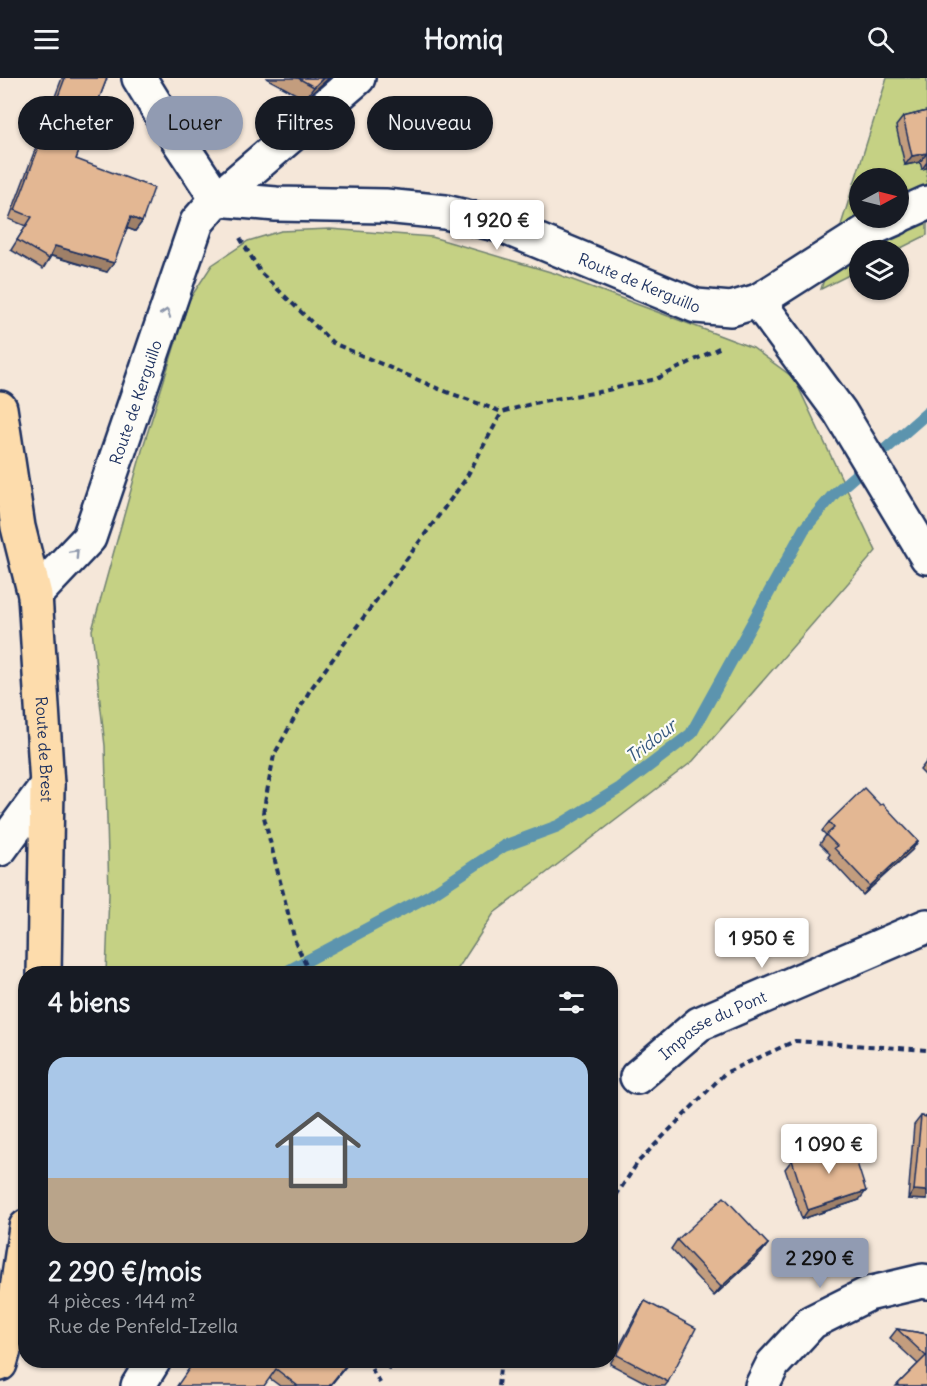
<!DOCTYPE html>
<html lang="fr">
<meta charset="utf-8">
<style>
body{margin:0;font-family:Delius,sans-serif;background:#20242c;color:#f1f3f6;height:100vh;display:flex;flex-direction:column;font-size:22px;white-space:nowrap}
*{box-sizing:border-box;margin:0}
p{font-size:20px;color:#9ea1a6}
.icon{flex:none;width:33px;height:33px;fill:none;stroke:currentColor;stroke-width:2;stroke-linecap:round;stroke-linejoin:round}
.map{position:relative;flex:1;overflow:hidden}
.details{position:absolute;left:18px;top:888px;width:600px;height:402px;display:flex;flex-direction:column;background:#171b24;border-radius:24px;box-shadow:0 2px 4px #0004}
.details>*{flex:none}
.hud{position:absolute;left:18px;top:18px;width:600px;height:54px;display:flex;gap:12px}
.needle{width:39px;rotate:83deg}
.controls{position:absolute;left:849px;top:90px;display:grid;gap:12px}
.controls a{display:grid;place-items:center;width:60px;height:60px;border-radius:50%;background:#171b24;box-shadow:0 2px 4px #0004;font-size:30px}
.price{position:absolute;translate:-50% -51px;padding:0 14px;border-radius:6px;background:#fff;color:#222;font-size:20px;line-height:39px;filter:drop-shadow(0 2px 3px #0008)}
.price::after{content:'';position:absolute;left:50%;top:36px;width:18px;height:14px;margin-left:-9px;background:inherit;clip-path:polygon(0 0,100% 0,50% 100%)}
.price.on{background:#919bb2;color:#111}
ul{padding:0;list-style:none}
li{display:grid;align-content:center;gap:12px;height:318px;padding:0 30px}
li span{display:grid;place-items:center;height:186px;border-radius:18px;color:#555}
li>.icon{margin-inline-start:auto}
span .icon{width:108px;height:108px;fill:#fffc;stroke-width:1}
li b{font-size:26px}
h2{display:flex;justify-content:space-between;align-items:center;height:72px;padding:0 30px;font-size:26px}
.chip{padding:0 21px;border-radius:27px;background:#171b24;box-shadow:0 2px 4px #0004;font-size:21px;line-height:54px}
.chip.on{background:#919bb2;color:#111}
header{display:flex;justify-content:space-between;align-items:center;height:78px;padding:0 30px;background:#171b24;font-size:27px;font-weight:700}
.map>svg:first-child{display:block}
</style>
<header><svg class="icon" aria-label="menu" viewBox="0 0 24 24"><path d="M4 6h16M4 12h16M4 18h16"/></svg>Homiq<svg class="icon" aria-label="search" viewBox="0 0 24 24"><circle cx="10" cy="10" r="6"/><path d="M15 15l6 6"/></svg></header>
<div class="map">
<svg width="927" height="1308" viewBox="0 0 927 1308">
<rect width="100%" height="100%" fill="#f5e7d9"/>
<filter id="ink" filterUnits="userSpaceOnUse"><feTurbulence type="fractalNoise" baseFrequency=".0167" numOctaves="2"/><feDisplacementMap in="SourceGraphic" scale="12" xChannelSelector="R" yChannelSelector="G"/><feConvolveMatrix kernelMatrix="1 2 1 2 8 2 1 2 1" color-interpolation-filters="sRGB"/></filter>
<g filter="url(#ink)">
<!-- green -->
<g fill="#c5d184" stroke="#708071" stroke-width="1.5" fill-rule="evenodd">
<path d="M887,0h40v157l-30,15h-37l-1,20 -38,19zM860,100h38v40h-38z"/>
<polygon points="330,151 432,159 554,195 753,270 794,300 876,473 693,683 494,835 455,895 106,895 109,816 105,668 92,552 143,369 189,222 212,187 248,163 281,153"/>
</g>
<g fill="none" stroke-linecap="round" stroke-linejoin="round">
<!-- stream -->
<polyline stroke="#5c94ae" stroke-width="12" points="282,896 430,817 504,768 558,748 620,710 691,656 804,451 834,416 927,335"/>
<defs>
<g id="minor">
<polyline points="139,0 168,47 217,121"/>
<path id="s1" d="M217,121l59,5 109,2 60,6 55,13 196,81 35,3 27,-8 113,-72 25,-11"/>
<polyline points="898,138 927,125"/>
<polyline points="758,223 840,334 927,479"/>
<path id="s2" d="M35,517l54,-57 108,-316 20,-23 141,-121"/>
<polyline points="0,771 47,707"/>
<path id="s3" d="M637,999l62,-53 228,-98"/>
<polyline points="138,1308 154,1282"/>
<polyline points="762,1308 773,1286 812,1244 868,1216 923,1203 927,1204"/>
</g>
<g id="primary">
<path id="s4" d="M0,330l18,119 17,68 12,190 -3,189"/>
<polyline points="0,1286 13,1239 26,1149"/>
</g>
</defs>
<!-- minor casing -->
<use href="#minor" stroke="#1b2f5e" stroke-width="38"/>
<!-- primary casing -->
<use href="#primary" stroke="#1b2f5e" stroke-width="38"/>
<!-- path -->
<g stroke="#1b2f5e" stroke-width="4" stroke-dasharray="6 4.5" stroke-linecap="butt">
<polyline points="240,160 261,195 333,265 439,311 502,334 542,323 599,314 656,301 721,269"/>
<polyline points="310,896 295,863 263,735 274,677 310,612 465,402 502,334"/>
<polyline points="610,1127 638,1084 725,995 795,963 927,972"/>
<polyline points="366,1282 382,1308"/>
<polyline points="498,1308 501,1282"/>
</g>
<!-- minor -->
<use href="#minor" stroke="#fdfcf7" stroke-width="33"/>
<!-- primary -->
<use href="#primary" stroke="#fddcac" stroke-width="33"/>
</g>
<!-- wall -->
<g fill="#c39d7e" stroke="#1b2f5e" stroke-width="1.5">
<polygon points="62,0 107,0 76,81 142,144 135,153 127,150 107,194 51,178 43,191 11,172 26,148 9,141"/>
<polygon points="266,0 329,0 305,21"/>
<polygon points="927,33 927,90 922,91 920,84 905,87 896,48 903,39"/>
<polygon points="927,683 927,699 920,692"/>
<polygon points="880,727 918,763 912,772 863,817 828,779 830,776 820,766 826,757 822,753 829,744"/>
<polygon points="921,1038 927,1039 927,1122 908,1121 914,1047"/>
<polygon points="792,1082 859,1122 802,1141 785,1091"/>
<polygon points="677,1162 768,1166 761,1175 714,1218 671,1171"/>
<polygon points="645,1223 668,1304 665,1308 652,1308 610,1286 639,1232"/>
<polygon points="897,1251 927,1256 927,1308 896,1308 918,1286 890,1260"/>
<polygon points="195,1282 351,1282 330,1308 280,1308 269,1300"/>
<polygon points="382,1282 398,1282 389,1292"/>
</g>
<!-- shaded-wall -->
<g fill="#9f8067" stroke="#1b2f5e" stroke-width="1.5">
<polygon points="323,0 329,0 305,21 314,9"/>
<polygon points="927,75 920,84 905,87 912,78"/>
<polygon points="927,84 927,90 922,91"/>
<polygon points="131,139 142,144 135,153 124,149"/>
<polygon points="55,168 114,185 107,194 49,177"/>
<polygon points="918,763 912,772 863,817 870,808"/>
<polygon points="914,1112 927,1113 927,1122 908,1121"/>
<polygon points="866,1113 859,1122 802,1141 808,1132"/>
<polygon points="768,1166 761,1175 714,1218 721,1209"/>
<polygon points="350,1282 351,1282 330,1308 329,1308"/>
<polygon points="396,1282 398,1282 389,1292"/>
</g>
<!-- building -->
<g fill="#e3b793" stroke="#1b2f5e" stroke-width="1.5">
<polygon points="65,0 107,0 76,81 154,110 142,144 131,139 114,185 55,168 49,181 17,162 32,139 15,132"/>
<polygon points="298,0 323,0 314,9"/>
<polygon points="927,33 927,75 912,78 903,39"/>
<polygon points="864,710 880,727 883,726 918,763 870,808 834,770 837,768 826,757 834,750 829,744"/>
<polygon points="921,1038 927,1039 927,1113 914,1112"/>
<polygon points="850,1063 866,1113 808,1132 792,1082"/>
<polygon points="724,1119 768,1166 721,1209 677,1162"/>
<polygon points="645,1223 696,1250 668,1304 617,1277"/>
<polygon points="897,1251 927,1256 927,1308 900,1308 898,1306 926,1278"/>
<polygon points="195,1282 350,1282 329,1308 298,1308 276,1291 264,1308 177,1308"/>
</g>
<!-- one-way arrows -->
<defs><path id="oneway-chevron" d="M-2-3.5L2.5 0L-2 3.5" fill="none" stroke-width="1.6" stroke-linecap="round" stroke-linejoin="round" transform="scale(1.5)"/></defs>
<g stroke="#8c96aa">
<use href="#oneway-chevron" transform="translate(166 235) rotate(-71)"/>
<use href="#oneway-chevron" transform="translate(75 475) rotate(-47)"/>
</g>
</g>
<g text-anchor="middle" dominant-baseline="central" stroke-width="4.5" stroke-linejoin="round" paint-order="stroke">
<!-- street labels -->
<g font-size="16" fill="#1b2f5e" stroke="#fdfcf7">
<text stroke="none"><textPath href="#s1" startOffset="436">Route de Kerguillo</textPath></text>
<text stroke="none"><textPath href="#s2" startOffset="222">Route de Kerguillo</textPath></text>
<text stroke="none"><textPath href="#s4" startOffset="345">Route de Brest</textPath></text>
<text stroke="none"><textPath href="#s3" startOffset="93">Impasse du Pont</textPath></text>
</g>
<!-- water labels -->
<g font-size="18" font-style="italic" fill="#36597f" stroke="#fdfcf7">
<text transform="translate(651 663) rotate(-38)">Tridour</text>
</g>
</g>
</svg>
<div class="controls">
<a><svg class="needle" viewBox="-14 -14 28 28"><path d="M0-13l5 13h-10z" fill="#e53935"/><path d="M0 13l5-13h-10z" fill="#9ea1a6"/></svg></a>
<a><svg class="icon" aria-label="layers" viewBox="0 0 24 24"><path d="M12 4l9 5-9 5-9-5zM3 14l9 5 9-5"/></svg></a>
</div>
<b class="price" style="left:497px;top:173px">1 920 €</b>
<b class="price" style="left:762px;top:891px">1 950 €</b>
<b class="price" style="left:829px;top:1097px">1 090 €</b>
<b class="price on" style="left:820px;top:1211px">2 290 €</b>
<div class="hud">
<a class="chip">Acheter</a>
<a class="chip on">Louer</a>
<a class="chip">Filtres</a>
<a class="chip">Nouveau</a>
</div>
<section class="details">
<h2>4 biens<svg class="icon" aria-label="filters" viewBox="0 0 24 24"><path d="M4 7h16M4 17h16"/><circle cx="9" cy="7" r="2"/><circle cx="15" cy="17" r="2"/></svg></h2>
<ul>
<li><span style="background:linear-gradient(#a9c7e8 65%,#b9a48a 0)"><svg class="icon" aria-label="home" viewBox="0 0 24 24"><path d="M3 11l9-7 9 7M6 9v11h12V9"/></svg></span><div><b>2 290 €/mois</b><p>4 pièces · 144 m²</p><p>Rue de Penfeld-Izella</p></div></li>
</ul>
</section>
</div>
